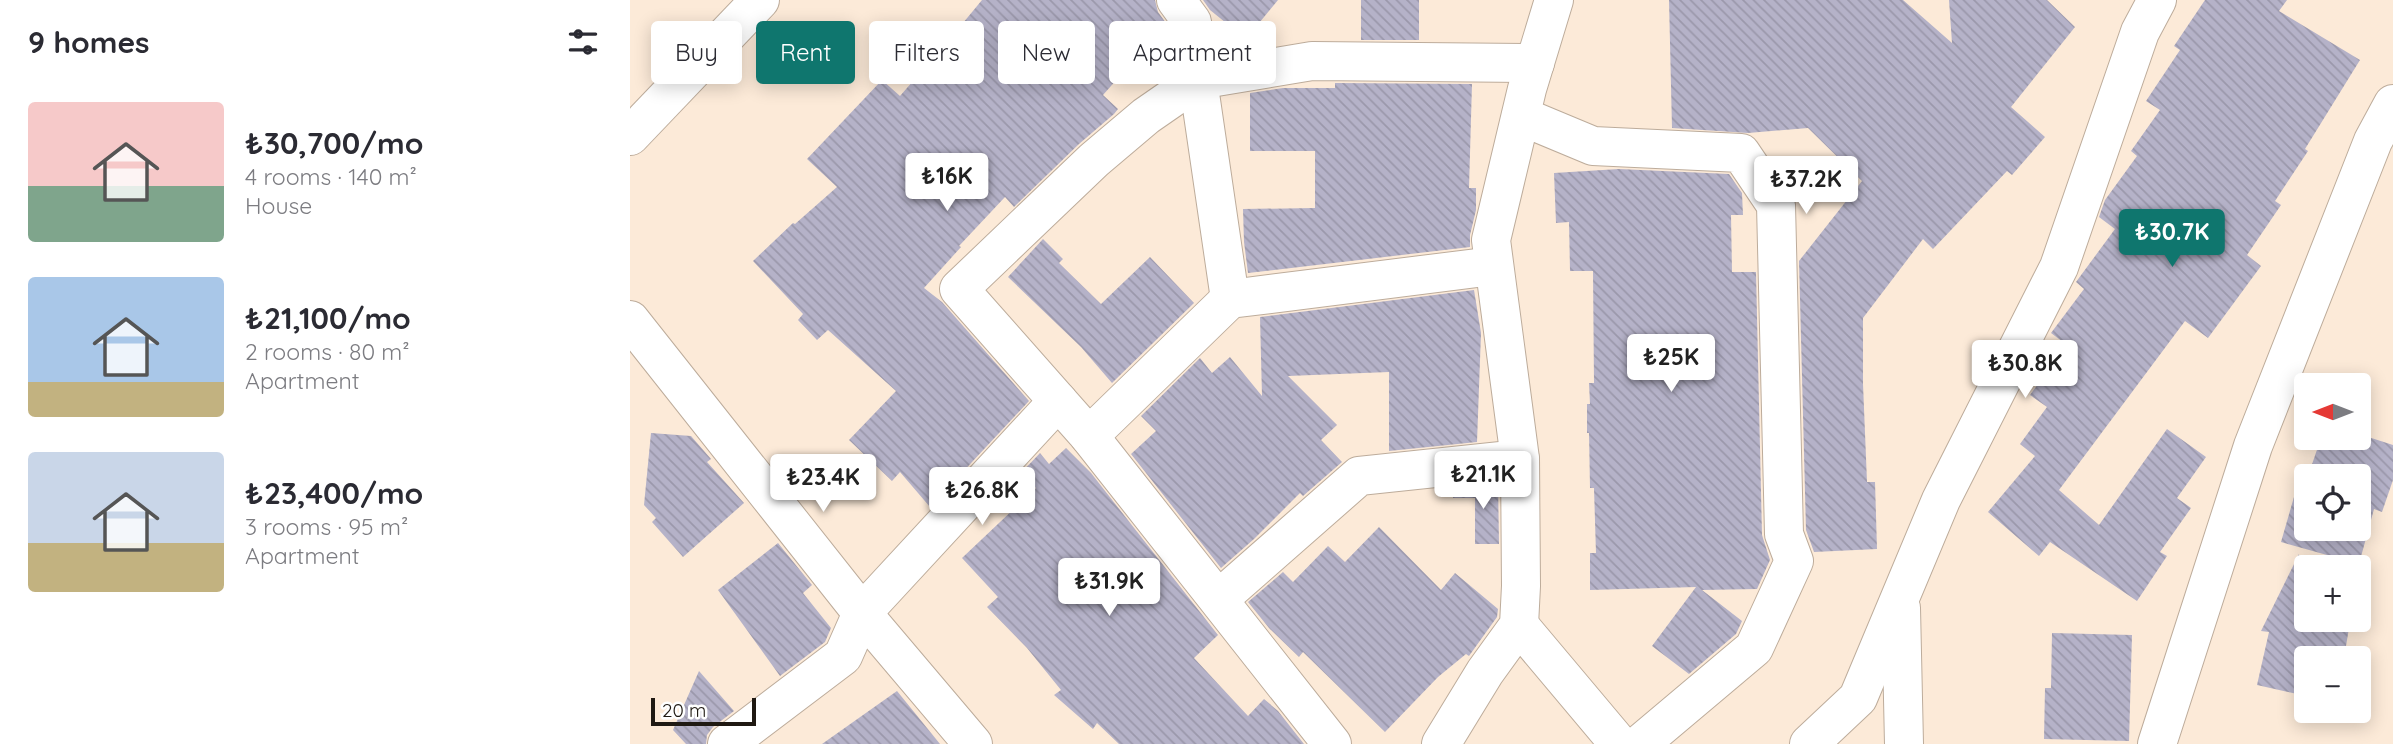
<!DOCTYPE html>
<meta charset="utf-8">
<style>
body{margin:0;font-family:Quicksand,sans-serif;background:#f7f7f7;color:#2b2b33;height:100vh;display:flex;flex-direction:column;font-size:26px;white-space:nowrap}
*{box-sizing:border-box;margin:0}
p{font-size:23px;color:#7c7c81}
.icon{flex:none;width:38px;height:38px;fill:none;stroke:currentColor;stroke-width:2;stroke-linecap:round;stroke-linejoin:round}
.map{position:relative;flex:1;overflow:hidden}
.panel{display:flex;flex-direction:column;background:#fff;width:630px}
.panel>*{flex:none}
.guide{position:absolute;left:21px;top:21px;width:665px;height:63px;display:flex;gap:14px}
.needle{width:46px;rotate:270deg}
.fabs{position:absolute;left:1664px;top:373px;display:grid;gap:14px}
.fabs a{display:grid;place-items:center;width:77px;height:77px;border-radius:7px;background:#fff;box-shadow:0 4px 18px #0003;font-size:35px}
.scale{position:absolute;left:21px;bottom:18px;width:105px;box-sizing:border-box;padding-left:7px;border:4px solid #1f1912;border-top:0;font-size:19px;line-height:24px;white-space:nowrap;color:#1f1912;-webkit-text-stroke:5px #fff;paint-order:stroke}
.price{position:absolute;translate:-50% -60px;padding:0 16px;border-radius:7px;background:#fff;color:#222;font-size:23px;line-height:46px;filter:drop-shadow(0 2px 4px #0008)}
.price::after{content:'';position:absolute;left:50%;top:42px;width:21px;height:16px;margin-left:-10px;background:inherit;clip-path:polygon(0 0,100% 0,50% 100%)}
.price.current{background:#0f766e;color:#fff}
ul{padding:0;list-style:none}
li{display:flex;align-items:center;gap:21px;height:175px;padding:0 28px}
li span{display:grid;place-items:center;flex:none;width:196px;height:140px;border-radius:7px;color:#555}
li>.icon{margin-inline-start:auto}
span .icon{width:84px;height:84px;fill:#fffc;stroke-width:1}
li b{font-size:30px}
h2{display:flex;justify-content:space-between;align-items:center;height:84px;padding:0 28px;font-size:30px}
.chip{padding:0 24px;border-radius:7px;background:#fff;box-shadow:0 4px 18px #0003;font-size:24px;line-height:63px}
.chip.current{background:#0f766e;color:#fff}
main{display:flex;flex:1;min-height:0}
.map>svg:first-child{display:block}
</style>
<main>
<section class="panel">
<h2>9 homes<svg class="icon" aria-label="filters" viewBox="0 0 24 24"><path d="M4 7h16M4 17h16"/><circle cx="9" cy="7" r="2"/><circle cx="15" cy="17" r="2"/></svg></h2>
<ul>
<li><span style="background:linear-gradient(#f6c9c9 60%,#7fa58c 0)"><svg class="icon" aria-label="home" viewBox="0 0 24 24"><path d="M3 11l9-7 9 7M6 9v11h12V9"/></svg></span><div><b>₺30,700/mo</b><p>4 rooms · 140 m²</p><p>House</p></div></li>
<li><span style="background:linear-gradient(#a9c7e8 75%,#c2b280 0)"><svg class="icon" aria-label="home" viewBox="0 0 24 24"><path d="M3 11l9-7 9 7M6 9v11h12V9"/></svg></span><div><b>₺21,100/mo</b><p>2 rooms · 80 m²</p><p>Apartment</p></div></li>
<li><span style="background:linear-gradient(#c9d6e8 65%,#c2b280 0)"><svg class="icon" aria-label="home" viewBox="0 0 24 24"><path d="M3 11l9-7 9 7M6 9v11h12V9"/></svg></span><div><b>₺23,400/mo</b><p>3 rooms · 95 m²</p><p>Apartment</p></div></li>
</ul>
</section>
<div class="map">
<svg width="1763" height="744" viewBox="0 0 1763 744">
<defs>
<pattern id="building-back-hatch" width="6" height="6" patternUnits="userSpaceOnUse" patternTransform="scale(1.75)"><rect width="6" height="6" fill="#b5b2c8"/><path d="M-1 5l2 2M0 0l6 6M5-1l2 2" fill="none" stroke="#9b98ab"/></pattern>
</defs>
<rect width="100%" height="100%" fill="#fcead8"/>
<!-- building -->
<g fill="url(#building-back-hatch)">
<polygon points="352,0 525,0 528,12 541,30 541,34 527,49 520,42 473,95 488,109 484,114 449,144 384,207 375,197 329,246 331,247 294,288 312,302 399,401 300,507 270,472 262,481 219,440 266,391 198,330 187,340 168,320 173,314 123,261 163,223 165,224 207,187 177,159 252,80 270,96 290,73 293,76 336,25 333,23"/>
<polygon points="573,0 648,0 616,39 580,10"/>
<rect x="731" y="0" width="58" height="40"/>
<polygon points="1039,0 1273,0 1322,43 1319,0 1417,0 1445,27 1381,107 1415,137 1382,175 1377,171 1303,249 1293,239 1233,318 1233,384 1237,482 1245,482 1247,549 1184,552 1176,530 1169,261 1232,181 1178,128 1118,133 1042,128"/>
<polygon points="1575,0 1657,0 1649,11 1730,60 1675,149 1678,151 1645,201 1651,205 1617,255 1631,266 1578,338 1555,321 1429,490 1469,525 1537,429 1576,457 1547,498 1561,508 1530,552 1537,556 1507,601 1420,542 1409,556 1358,512 1405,456 1390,444 1417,407 1400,395 1437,345 1421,333 1454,289 1446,282 1485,229 1469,217 1475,200 1507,156 1501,151 1530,110 1516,101 1550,50 1544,46"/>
<polygon points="705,83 842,84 839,188 846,188 846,210 840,235 840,247 618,273 614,242 613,209 685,208 685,151 620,151 620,93 653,88 705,88"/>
<polygon points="989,169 1099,174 1112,193 1113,215 1101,215 1102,272 1126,272 1132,535 1140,560 1127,589 1072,590 1112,621 1106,634 1059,674 1022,646 1066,587 960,590 960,553 966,553 964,488 960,488 959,433 957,433 957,404 960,404 959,383 964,383 963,271 940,271 939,222 926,223 924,173"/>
<polygon points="413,239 433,259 429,263 471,304 520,257 564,303 482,383 451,347 378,277"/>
<polygon points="844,290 851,333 847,442 759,451 759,372 658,376 707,425 691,440 712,462 673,496 670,493 624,539 591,568 501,454 526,431 511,416 570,358 582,373 600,357 632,396 630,317"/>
<polygon points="21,433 61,436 81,459 77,462 114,503 53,557 22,522 26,518 14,505"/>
<polygon points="1729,434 1763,445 1763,480 1752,512 1744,509 1729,564 1651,542 1664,497 1670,499 1676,481 1676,528 1729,528 1729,476 1678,476 1691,438 1729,438"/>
<polygon points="436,448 461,473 588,635 564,658 618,716 634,699 648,711 674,744 489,744 467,723 463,729 424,695 431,690 397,648 357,607 368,597 332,558 406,488 391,473 410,453 419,464"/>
<polygon points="868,483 869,544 845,544 845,498 823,498 823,488"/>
<polygon points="749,527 811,590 825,573 868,609 867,617 839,656 836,654 808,677 755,732 673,652 669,657 639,628 618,602 653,572 663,582 698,546 715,562"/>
<polygon points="148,543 182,585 173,593 201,628 195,642 150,676 88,590"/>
<polygon points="1669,554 1673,614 1676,615 1676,620 1704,620 1720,622 1714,658 1676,653 1676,696 1627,685 1639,632 1631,631"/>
<polygon points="1422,633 1502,635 1499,741 1414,739 1415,688 1421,688"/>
<polygon points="69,671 104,711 83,727 77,735 76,744 56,744 43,730"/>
<polygon points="267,691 310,744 192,744"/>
</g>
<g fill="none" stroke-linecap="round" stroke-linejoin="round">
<defs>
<g id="minor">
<polyline points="546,0 562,22 568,80 600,299"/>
<polyline points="891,116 963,146 1111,153 1146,205 1154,534 1164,561 1124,648 1010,744"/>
<polyline points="0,136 130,0"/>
<polyline points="459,436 600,299 863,266"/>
<polyline points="589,599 729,476 890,459"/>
<polyline points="1271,608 1274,744"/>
<polyline points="889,625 989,744"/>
<polyline points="97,744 213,656 232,613 428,401"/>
<polyline points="702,744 459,436 329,289 464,160 516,116 568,80 682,61 905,63"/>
<polyline points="811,744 855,672 889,625 891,586 890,459 861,240 897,89 924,0"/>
<polyline points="1179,744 1228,698 1311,500 1429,267 1510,32 1527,0"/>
<polyline points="1527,744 1623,446 1743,141 1763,104"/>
</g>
<polyline id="major" points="0,320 232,613 343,744"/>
</defs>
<!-- minor casing -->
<use href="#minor" stroke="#bdac9b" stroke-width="40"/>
<!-- major casing -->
<use href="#major" stroke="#bdac9b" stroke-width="40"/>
<!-- minor -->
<use href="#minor" stroke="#fff" stroke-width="38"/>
<!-- major -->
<use href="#major" stroke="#fff" stroke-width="38"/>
</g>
</svg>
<div class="fabs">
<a><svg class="needle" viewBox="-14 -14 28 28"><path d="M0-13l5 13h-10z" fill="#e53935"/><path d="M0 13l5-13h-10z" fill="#7c7c81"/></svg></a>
<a><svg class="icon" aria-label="locate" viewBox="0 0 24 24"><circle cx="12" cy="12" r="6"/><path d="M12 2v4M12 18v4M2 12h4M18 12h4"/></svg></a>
<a>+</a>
<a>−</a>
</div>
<div class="scale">20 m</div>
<b class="price" style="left:317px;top:213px">₺16K</b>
<b class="price" style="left:1176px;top:216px">₺37.2K</b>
<b class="price current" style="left:1542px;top:269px">₺30.7K</b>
<b class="price" style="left:1041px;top:394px">₺25K</b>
<b class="price" style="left:1395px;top:400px">₺30.8K</b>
<b class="price" style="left:853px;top:511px">₺21.1K</b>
<b class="price" style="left:193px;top:514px">₺23.4K</b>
<b class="price" style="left:352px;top:527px">₺26.8K</b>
<b class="price" style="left:479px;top:618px">₺31.9K</b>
<div class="guide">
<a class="chip">Buy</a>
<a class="chip current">Rent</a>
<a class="chip">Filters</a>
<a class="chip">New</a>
<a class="chip">Apartment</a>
</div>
</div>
</main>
